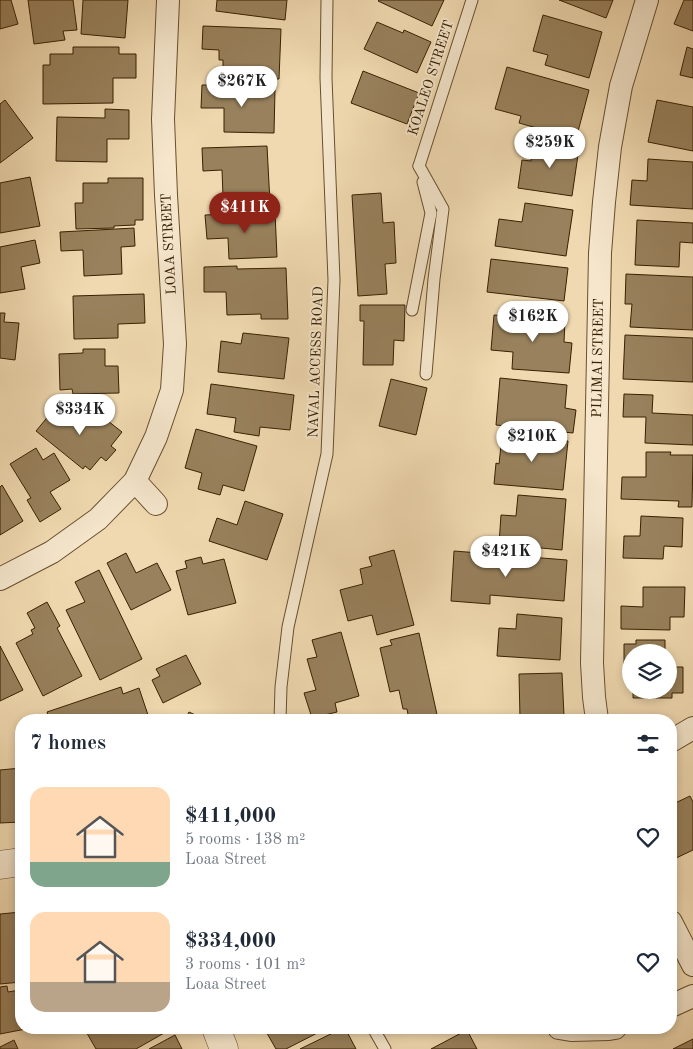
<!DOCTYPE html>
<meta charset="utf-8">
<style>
body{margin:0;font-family:"Old Standard TT",serif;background:#f6f6f7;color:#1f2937;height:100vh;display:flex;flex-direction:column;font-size:19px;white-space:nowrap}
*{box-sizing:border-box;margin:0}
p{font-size:16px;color:#747a83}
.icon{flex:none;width:28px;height:28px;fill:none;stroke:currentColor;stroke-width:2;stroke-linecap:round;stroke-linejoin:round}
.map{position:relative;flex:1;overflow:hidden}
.sheet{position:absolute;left:15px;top:714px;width:662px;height:320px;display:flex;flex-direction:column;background:#fff;border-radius:20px;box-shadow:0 2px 8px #0003}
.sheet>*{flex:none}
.buttons{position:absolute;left:622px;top:644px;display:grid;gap:10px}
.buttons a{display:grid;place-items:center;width:55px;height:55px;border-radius:50%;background:#fff;box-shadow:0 2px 8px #0003;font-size:25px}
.price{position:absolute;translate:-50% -42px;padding:0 11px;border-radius:18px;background:#fff;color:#222;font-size:16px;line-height:32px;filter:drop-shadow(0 1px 2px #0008)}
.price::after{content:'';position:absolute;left:50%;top:30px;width:15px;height:11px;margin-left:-8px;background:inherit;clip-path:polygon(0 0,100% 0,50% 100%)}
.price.active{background:#8f2418;color:#fff}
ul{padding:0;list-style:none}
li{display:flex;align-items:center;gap:15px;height:125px;padding:0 15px}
li span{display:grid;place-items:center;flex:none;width:140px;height:100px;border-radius:15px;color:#555}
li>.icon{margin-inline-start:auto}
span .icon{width:60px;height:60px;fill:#fffc;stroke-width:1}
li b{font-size:21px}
h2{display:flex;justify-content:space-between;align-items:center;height:60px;padding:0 15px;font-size:21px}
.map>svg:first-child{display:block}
</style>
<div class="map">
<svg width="693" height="1049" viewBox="0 0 693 1049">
<rect width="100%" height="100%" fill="#f0d9b0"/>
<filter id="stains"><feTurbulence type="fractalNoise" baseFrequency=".004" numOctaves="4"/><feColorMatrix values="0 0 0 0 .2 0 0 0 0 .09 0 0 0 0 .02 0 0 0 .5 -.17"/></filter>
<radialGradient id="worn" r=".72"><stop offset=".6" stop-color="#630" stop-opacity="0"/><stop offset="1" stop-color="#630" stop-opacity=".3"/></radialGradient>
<!-- building -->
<g fill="#98815c" stroke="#382102">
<polygon points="0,0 11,0 18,24 0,29"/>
<polygon points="28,0 73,0 77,30 63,31 65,40 34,44"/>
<polygon points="83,0 128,0 125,38 81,34"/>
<polygon points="217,0 287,0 285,20 216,11"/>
<polygon points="379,0 444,0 432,26 378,1"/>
<polygon points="559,0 613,0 606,18"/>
<polygon points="684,0 693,0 693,31 674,24"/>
<polygon points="543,15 602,32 589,78 545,65 548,55 533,51"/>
<polygon points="377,22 403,33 404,30 431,42 417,73 364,49"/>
<polygon points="203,26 281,29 279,79 223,77 223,60 219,60 219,50 202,49"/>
<polygon points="73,47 119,47 119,54 136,54 136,78 113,78 113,103 43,104 43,65 50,65 50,54 73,54"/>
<polygon points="687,47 693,49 693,78 680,75"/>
<polygon points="507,67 589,90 576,139 519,123 521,116 495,109"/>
<polygon points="363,71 419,93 407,124 351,103"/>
<polygon points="202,85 227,85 227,89 275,90 274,133 224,132 224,108 201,108"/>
<polygon points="5,100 33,138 0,163 0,104"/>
<polygon points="657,100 693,107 693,151 648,142"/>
<polygon points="105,109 129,110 129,139 107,139 107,162 56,161 57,117 105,118"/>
<polygon points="534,141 579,148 572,196 518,188 522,160 531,161"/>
<polygon points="267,146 270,203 232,205 232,196 223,196 222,170 203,171 202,148"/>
<polygon points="648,159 693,162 693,209 630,205 632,180 647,181"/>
<polygon points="30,177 40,226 0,233 0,183"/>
<polygon points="108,178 143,178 143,220 135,220 135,225 114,226 114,228 76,229 75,203 83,203 83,183 108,183"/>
<polygon points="381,193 383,223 394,222 396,263 385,264 387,294 358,296 352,195"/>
<polygon points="525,203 573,210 566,256 495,246 499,219 522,222"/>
<polygon points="275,212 277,257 229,259 228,238 207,239 205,215"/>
<polygon points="637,220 693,223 693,243 680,242 679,267 635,265"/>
<polygon points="134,228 135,246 121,247 122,274 84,276 83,250 61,251 60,232"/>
<polygon points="35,240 40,263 21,267 25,289 0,293 0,247"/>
<polygon points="491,259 568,268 564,301 487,292"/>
<polygon points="237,266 237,269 286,268 288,319 261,319 261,314 227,315 226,292 204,292 204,267"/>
<polygon points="626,274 693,277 693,330 630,327 632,304 625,304"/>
<polygon points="144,294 145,323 118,324 118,338 74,339 73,296"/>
<polygon points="360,305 405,305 404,341 394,340 393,365 363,365 364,321 360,321"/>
<polygon points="0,313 5,313 4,322 19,323 15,360 0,358"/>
<polygon points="494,315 565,320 564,342 572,343 569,373 512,369 513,352 491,350"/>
<polygon points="243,333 289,338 284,379 218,372 221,341 241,344"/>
<polygon points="625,335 693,338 693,382 623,379"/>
<polygon points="83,349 105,349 105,366 118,366 119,393 73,394 72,389 60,390 59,354 83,353"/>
<polygon points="500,378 567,385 565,408 576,410 573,433 496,425"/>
<polygon points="391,379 427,388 416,435 379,426"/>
<polygon points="211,384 294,395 290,430 260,427 259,436 234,432 236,418 207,414"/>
<polygon points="624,394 653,395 652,413 693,415 693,445 645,443 646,417 623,417"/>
<polygon points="60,402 90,426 99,414 122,432 111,446 116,450 106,461 101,457 90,470 85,466 83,469 36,431"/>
<polygon points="196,429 257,446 244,491 223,485 220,495 198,489 202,473 185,468"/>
<polygon points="502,436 568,441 563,490 494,484 496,463 499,464"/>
<polygon points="36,448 43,460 54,453 70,480 50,492 61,509 40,522 27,500 31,498 10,464"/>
<polygon points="646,452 671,452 670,455 693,455 692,507 678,507 679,501 621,499 622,477 646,477"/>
<polygon points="2,485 23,521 0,535 0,487"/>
<polygon points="518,495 566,499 562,550 499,544 501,515 516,516"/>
<polygon points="245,501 283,514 267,560 209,541 217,518 237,525"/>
<polygon points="641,516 683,518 682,547 664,546 663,559 623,558 624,536 640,536"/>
<polygon points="394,550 414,625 377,635 372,615 348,621 340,590 363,584 360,569 372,566 369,557"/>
<polygon points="454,551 567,560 564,601 490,595 490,604 451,601"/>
<polygon points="126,553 136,573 157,563 171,590 131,610 107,563"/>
<polygon points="201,557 203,564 224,559 236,603 188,615 176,571 187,568 185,561"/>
<polygon points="99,570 142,659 100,680 66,610 85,602 75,582"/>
<polygon points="643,587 685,587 684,617 670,617 670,630 621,629 621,606 643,607"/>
<polygon points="47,602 60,626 57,628 82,676 43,696 16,643 33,634 31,630 35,628 27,613"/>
<polygon points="517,614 562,618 560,660 497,656 499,628 516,629"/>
<polygon points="341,632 359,696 335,703 337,712 312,718 304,693 316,690 307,659 317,657 312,640"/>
<polygon points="419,633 438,719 432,720 409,720 407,709 403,709 399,690 390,692 380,648 392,645 390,640"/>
<polygon points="636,640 665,640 665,652 631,652 631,668 624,668 624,644 636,644"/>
<polygon points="0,646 23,690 0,701"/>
<polygon points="186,655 201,684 163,703 152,680 160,676 156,669"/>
<polygon points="669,667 683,667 683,693 672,693 672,698 633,698 633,690 669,690"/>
<polygon points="562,673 564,716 520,718 519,674"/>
<polygon points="121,687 123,694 139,688 149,718 142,720 50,720 47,712"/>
<polygon points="189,712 206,720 185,720"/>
<polygon points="21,768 21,822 0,823 0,770"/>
<polygon points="690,796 693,802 693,850 674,859 671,854 671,805"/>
<polygon points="21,912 21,982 0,984 0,914"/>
<polygon points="7,986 8,992 20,990 21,1028 26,1028 26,1029 0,1034 0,987"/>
<polygon points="84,1028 173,1028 136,1049 96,1049"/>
<polygon points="264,1028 327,1028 286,1049 276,1049"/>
<polygon points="343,1028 345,1028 356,1049 300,1049"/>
<polygon points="467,1030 477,1049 431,1049"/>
<polygon points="175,1035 182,1049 149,1049"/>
<polygon points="693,1039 693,1049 673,1049"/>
<polygon points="14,1040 18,1049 0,1049 0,1047"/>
</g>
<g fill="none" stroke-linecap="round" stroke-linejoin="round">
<defs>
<g id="service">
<polyline points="419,166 443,209 434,279 426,374"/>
<polyline points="419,166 472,0"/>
<polyline points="412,310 431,213 423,182"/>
<polyline points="280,720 281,687 288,627 327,454 334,280 326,78 327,0"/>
<polyline points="373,1028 385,1049"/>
</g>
<g id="minor">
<polyline points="135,481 156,504"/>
<polyline points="0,579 52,552 98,519 135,481 156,437 172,390 175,344 166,195 163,119 168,0"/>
<polyline points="597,720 594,697 592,663 600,253 604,202 610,147 621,86 647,0"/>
<polyline points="671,741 693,728"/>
<polyline points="671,922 693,965"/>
<polyline points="671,1006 693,996"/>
<polyline points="559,1028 571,1030 609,1029 615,1028"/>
</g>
<g id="tertiary">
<polyline points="0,865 21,862"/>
<polyline points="216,1028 224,1049"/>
</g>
</defs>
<!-- service casing -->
<use href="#service" stroke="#664f2e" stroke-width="13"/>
<!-- minor casing -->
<use href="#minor" stroke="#664f2e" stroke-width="24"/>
<!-- tertiary casing -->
<use href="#tertiary" stroke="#664f2e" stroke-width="29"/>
<!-- service -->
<use href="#service" stroke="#f5e6cc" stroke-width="11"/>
<!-- minor -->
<use href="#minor" stroke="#f5e6cc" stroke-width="22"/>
<!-- tertiary -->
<use href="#tertiary" stroke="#f5e6cc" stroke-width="28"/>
</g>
<g text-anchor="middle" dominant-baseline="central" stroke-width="4" stroke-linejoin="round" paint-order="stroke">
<!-- street labels -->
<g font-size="14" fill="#382102" stroke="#f5e6cc">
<text transform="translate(431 78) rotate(-72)">KOALEO STREET</text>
<text transform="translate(169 244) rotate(-93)">LOAA STREET</text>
<text transform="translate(598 358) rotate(-89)">PILIMAI STREET</text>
<text transform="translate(316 362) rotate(-88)">NAVAL ACCESS ROAD</text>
</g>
</g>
<rect width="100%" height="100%" filter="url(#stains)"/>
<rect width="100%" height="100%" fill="url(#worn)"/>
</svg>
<div class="buttons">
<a><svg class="icon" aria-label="layers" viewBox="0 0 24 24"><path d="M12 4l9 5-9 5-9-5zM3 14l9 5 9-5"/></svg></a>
</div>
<b class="price" style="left:242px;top:108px">$267K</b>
<b class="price" style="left:550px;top:169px">$259K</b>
<b class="price active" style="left:245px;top:234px">$411K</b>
<b class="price" style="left:533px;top:343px">$162K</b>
<b class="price" style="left:80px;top:436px">$334K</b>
<b class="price" style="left:532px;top:463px">$210K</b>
<b class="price" style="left:506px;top:578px">$421K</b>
<section class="sheet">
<h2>7 homes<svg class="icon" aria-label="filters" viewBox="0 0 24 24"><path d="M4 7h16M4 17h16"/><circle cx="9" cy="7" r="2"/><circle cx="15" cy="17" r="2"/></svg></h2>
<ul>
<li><span style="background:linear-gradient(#ffd9b3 75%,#7fa58c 0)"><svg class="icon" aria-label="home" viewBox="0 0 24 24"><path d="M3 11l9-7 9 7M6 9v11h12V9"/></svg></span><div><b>$411,000</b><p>5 rooms · 138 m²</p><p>Loaa Street</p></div><svg class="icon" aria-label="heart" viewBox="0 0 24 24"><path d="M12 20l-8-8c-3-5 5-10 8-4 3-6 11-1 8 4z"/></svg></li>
<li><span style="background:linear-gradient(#ffd9b3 70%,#b9a48a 0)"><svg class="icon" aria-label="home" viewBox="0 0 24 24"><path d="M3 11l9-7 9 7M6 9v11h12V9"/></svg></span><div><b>$334,000</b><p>3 rooms · 101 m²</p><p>Loaa Street</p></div><svg class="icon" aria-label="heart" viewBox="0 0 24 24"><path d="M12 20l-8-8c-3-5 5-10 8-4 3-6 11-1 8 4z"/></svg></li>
</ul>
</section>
</div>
